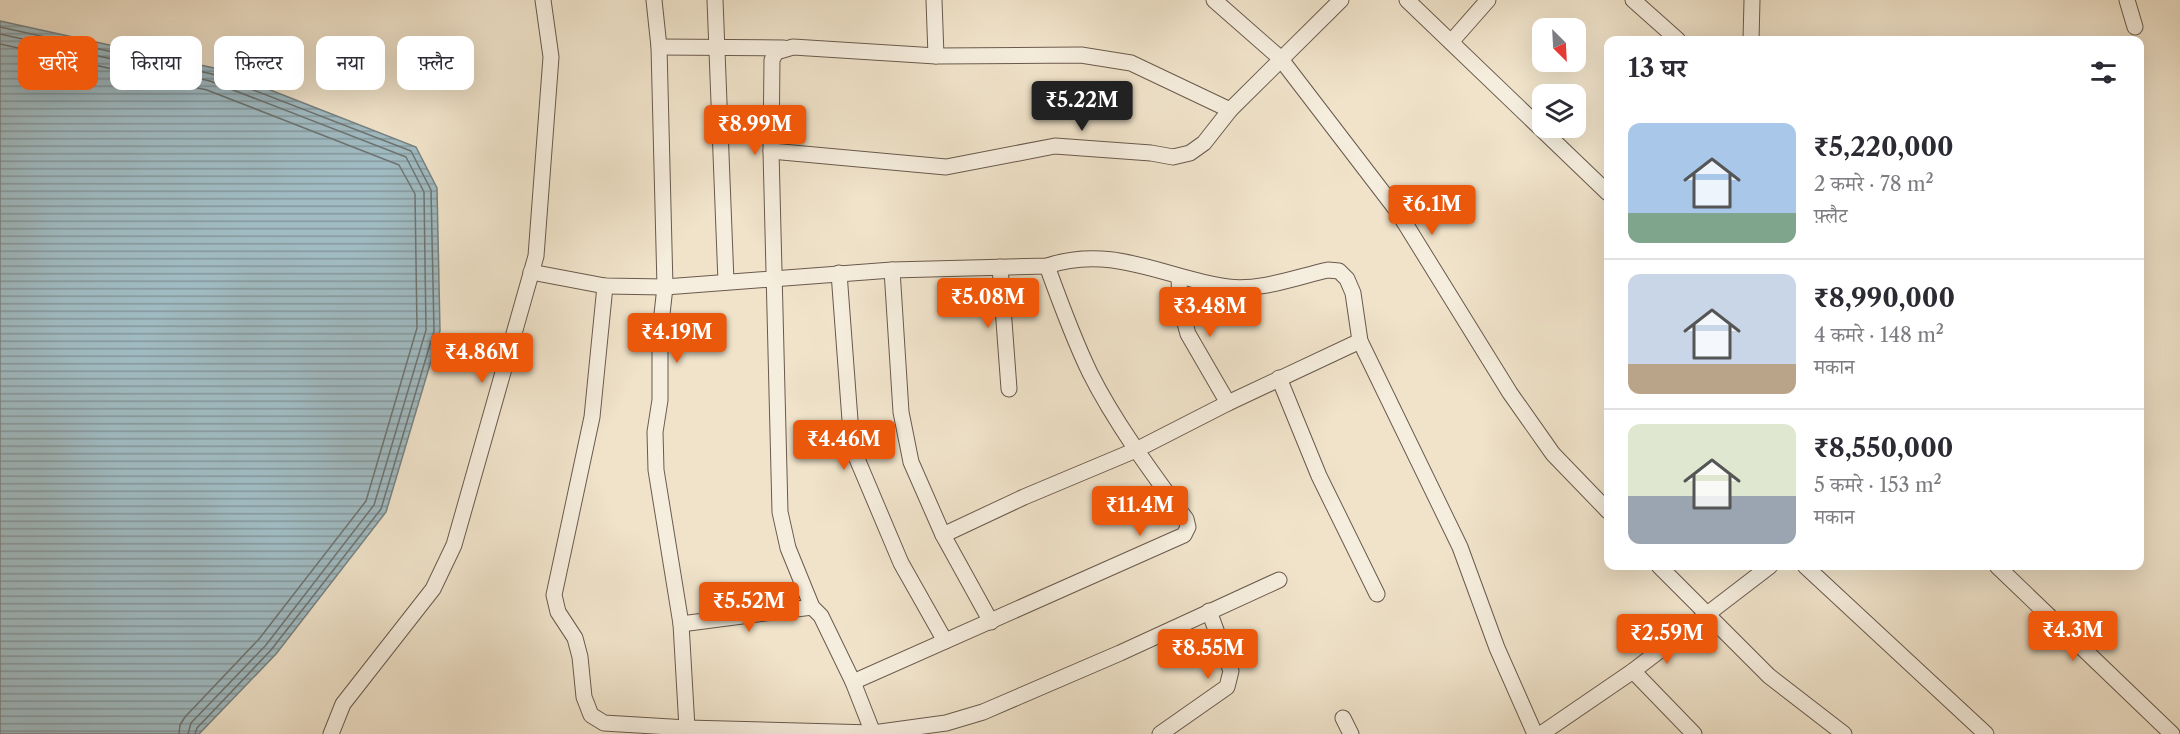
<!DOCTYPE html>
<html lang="hi">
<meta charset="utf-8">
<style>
body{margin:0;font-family:"Libre Caslon Text","Noto Serif Devanagari",serif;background:#f2f2f3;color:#2b2b33;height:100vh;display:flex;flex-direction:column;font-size:22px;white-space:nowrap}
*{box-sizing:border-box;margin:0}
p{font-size:20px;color:#7c7c81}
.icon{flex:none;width:33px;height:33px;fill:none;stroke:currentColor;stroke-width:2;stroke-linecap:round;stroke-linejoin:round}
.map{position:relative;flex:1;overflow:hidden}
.drawer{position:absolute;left:1604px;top:36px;width:540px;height:534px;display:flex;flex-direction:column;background:#fff;border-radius:12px;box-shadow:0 6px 24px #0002}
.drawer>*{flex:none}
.top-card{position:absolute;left:18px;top:36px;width:570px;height:54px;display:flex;gap:12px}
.needle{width:39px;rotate:156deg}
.buttons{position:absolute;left:1532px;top:18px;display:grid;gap:12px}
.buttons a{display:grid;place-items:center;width:54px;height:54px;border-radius:12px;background:#fff;box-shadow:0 6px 24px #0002;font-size:30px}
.price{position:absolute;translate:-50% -51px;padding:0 14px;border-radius:6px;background:#ea580c;color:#fff;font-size:20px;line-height:39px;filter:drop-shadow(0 2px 3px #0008)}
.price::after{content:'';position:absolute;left:50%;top:36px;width:18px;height:14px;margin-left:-9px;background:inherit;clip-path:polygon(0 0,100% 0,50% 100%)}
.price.current{background:#222;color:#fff}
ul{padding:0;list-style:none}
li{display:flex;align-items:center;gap:18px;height:150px;padding:0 24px}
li+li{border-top:2px solid #e1e1e2}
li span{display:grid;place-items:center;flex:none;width:168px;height:120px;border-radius:12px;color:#555}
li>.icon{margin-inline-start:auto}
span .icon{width:72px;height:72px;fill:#fffc;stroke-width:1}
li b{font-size:26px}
h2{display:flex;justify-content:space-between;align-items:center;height:72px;padding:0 24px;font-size:26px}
.chip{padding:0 21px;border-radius:12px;background:#fff;box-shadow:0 6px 24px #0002;font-size:21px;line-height:54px}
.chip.current{background:#ea580c;color:#fff}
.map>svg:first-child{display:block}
</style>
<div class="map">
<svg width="2180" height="734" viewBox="0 0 2180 734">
<defs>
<pattern id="water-rules" width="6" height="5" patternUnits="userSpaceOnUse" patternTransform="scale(1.5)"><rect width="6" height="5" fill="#a0bbc2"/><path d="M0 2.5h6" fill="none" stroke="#84989d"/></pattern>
</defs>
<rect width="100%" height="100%" fill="#f0e3ca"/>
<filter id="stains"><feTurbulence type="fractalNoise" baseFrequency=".00333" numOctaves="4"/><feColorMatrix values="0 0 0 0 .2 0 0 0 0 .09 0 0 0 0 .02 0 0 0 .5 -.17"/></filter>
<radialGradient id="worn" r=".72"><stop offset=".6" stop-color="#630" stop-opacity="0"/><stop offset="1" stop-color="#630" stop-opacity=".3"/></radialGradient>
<!-- water -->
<polygon fill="url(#water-rules)" stroke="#788282" stroke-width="1.5" points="0,21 214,68 416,147 437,188 440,331 386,512 276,654 199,734 0,734"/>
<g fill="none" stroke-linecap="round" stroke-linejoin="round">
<!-- shore -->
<g stroke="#6e7472" stroke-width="1.5">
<polyline points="0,27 212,74 411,151 431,190 434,331 381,509 271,650 197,728 195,734"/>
<polyline points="0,34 210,81 406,157 424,192 426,330 374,505 266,645 191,723 188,734"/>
<polyline points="0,44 207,90 399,165 415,194 417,328 366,501 259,639 185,717 180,725 179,734"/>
</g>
<defs>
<g id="street">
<polyline points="654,0 659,47 665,287 660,332 660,400 655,432 656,470 681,624 687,728"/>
<polyline points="715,0 726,282"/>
<polyline points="934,0 936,56"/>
<polyline points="1214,0 1280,58 1398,212 1510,393 1553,454 1608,511"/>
<polyline points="1407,0 1608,193"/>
<polyline points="1633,0 1678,40"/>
<polyline points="2127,0 2135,27"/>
<polyline points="1751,40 1752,0"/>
<polyline points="1451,42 1488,0"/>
<polyline points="659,47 784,48"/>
<polyline points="771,151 946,167 1055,146 1151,153 1173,157 1190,153 1204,143 1230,110 1341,0"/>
<polyline points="1000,267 1009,389"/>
<polyline points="892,270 901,412 911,462 943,535 991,622"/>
<path d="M531,272l74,14 60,1 227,-17 155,-4c66,-22 118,12 181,21 33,4 68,-10 100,-17l11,1 8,8 6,14 7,48 100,206 37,101 38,86"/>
<polyline points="839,273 852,447 901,563 945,641"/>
<polyline points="1179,277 1180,306 1188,334 1228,403"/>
<polyline points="605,286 592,417 554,595 558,612 575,638 580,657 584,697 591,715 604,723 687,728 873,733 946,723 983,712 1120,653 1279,580"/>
<polyline points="1279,378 1319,476 1377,594"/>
<polyline points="943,535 1024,497 1136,450 1228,403 1360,341"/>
<polyline points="1659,566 1769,676 1844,734"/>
<polyline points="1805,566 1986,734"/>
<polyline points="1997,566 2172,734"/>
<polyline points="681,624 812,607"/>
<polyline points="1633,671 1694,734"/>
<path d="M853,682l331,-147 4,-8 -2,-8c-33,-45 -71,-96 -96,-146 -17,-35 -30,-71 -43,-107"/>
<polyline points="1343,718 1351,734"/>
<polyline points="873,733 853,682 821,616 812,607 788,548 780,512 771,151 772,60 776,52 793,47 936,56 1081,55 1131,63 1230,110"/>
<polyline points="331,734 343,704 433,589 454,545 536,256 551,57 543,0"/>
<polyline points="1160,734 1227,687 1231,671 1209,611"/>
<polyline points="1541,734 1633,671 1770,566"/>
</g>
</defs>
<!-- street casing -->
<use href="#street" stroke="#6a5a4d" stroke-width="17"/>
<!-- street -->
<use href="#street" stroke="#f5eddd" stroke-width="15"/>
</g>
<rect width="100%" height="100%" filter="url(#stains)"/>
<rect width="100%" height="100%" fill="url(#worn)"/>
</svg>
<div class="buttons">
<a><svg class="needle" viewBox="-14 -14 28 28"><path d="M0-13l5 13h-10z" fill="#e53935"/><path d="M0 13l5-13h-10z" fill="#7c7c81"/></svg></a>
<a><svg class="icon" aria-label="layers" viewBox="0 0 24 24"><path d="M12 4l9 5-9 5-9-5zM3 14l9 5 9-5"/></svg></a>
</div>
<b class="price current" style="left:1082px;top:132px">₹5.22M</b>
<b class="price" style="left:755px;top:156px">₹8.99M</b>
<b class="price" style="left:1432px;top:236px">₹6.1M</b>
<b class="price" style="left:988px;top:329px">₹5.08M</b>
<b class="price" style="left:1210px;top:338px">₹3.48M</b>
<b class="price" style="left:677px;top:364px">₹4.19M</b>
<b class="price" style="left:482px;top:384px">₹4.86M</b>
<b class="price" style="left:844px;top:471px">₹4.46M</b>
<b class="price" style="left:1140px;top:537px">₹11.4M</b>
<b class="price" style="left:749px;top:633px">₹5.52M</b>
<b class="price" style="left:2073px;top:662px">₹4.3M</b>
<b class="price" style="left:1667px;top:665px">₹2.59M</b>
<b class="price" style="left:1208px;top:680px">₹8.55M</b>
<div class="top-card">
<a class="chip current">खरीदें</a>
<a class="chip">किराया</a>
<a class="chip">फ़िल्टर</a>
<a class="chip">नया</a>
<a class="chip">फ़्लैट</a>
</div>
<section class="drawer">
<h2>13 घर<svg class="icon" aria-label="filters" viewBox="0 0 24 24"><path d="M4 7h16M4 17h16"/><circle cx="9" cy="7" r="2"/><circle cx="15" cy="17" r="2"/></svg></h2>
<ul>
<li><span style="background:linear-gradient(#a9c7e8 75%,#7fa58c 0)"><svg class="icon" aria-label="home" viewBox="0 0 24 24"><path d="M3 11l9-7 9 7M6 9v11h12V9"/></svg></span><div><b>₹5,220,000</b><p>2 कमरे · 78 m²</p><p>फ़्लैट</p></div></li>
<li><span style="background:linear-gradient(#c9d6e8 75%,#b9a48a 0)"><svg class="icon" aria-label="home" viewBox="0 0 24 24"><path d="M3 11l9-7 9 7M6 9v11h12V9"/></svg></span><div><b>₹8,990,000</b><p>4 कमरे · 148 m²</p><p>मकान</p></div></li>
<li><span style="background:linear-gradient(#dfe7d0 60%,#9aa5b1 0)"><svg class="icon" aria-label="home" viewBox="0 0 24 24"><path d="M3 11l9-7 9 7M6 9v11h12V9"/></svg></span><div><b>₹8,550,000</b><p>5 कमरे · 153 m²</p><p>मकान</p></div></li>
</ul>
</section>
</div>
